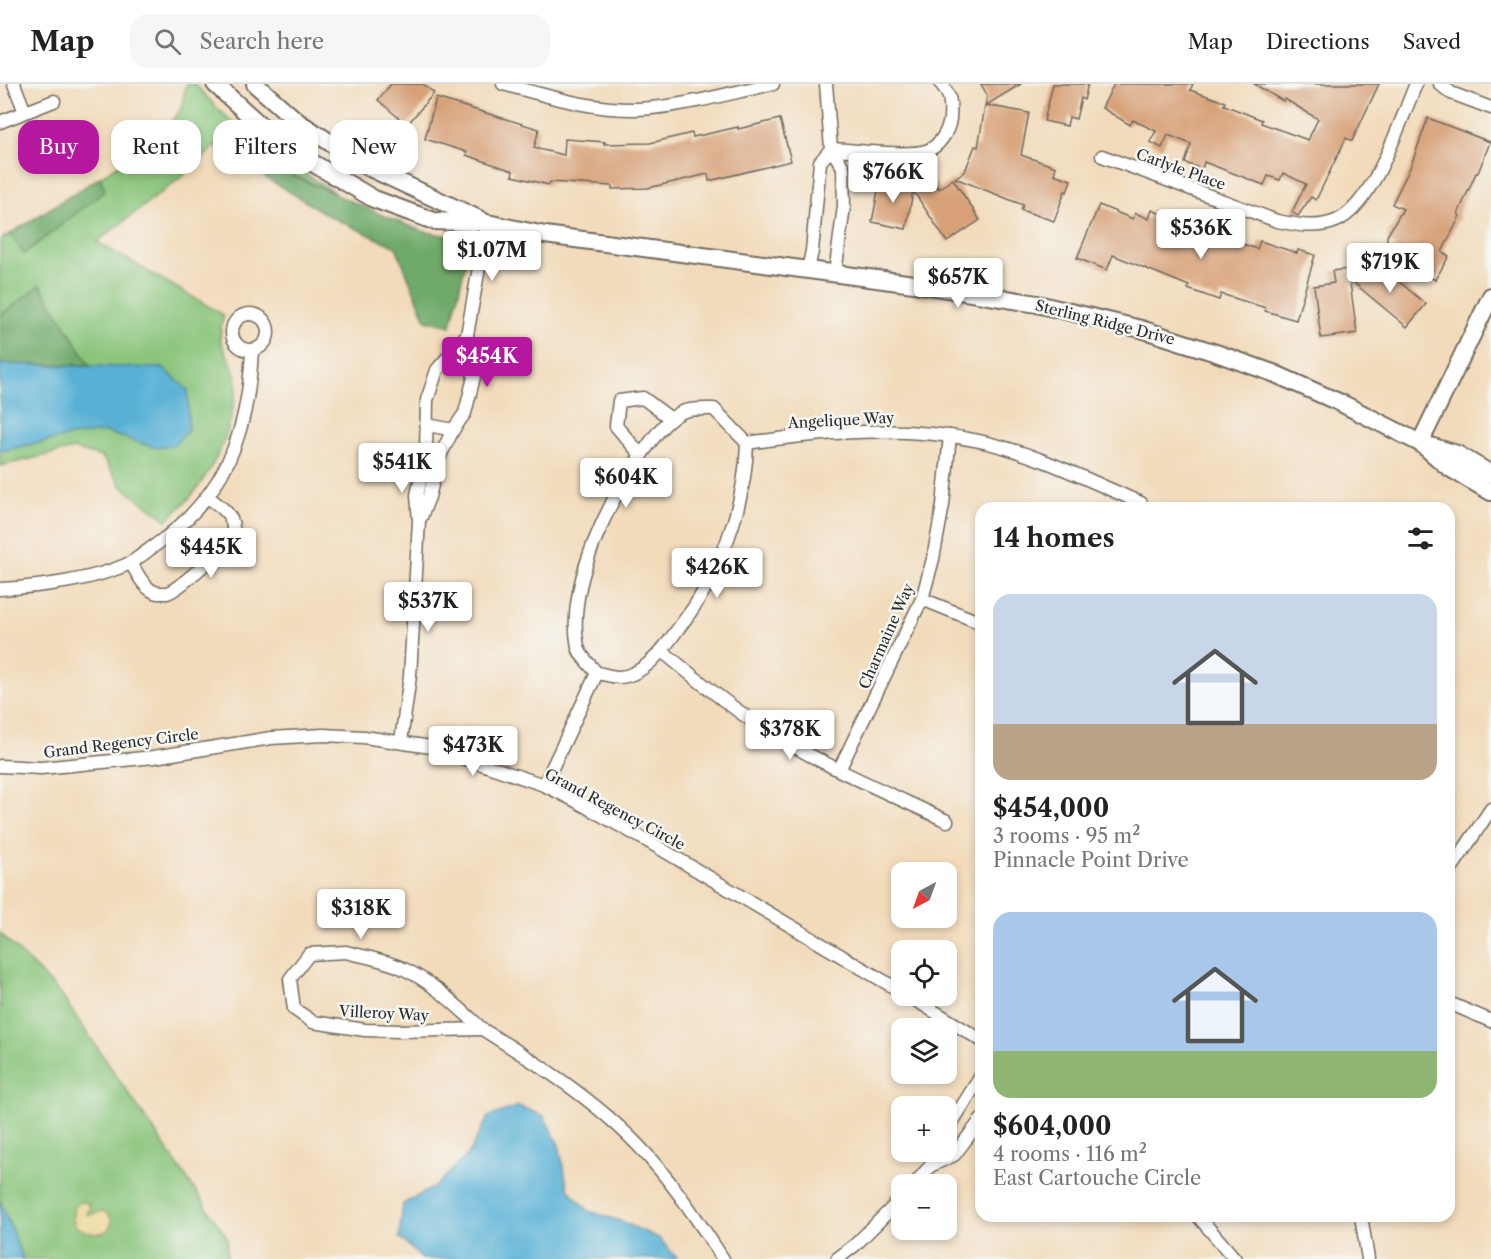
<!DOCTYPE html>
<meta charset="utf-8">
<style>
body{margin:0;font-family:"Libre Caslon Text",serif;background:#f6f6f6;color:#222;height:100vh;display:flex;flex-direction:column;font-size:22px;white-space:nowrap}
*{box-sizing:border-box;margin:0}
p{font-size:20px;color:#767676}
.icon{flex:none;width:33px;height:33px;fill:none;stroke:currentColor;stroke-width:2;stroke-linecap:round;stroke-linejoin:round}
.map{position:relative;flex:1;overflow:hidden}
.sheet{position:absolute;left:975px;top:418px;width:480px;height:720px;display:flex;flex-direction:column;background:#fff;border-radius:18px;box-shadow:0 3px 9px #0003}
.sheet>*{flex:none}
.top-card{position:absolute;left:18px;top:36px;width:570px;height:54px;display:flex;gap:12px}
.needle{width:39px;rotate:221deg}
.fabs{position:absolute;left:891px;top:778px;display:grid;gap:12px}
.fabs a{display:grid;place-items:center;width:66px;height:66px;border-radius:12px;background:#fff;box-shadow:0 3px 9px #0003;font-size:30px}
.price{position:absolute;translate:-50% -51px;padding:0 14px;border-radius:6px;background:#fff;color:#222;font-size:20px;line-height:39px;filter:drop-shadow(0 2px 3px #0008)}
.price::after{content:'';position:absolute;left:50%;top:36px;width:18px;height:14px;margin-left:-9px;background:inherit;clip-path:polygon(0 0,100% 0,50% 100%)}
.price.active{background:#b5179e;color:#fff}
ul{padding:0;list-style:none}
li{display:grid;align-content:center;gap:12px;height:318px;padding:0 18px}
li span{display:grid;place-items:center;height:186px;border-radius:18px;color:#555}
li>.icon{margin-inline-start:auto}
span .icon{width:108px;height:108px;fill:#fffc;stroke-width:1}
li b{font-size:26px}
h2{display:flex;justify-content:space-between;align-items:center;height:72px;padding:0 18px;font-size:26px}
.tag{padding:0 21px;border-radius:18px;background:#fff;box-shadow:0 3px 9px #0003;font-size:21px;line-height:54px}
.tag.active{background:#b5179e;color:#fff}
header{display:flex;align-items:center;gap:36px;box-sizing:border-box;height:84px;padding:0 30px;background:#fff;border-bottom:2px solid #e0e0e0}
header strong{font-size:28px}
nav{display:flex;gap:33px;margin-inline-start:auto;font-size:21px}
.search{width:420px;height:54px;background:#f6f6f6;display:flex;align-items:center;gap:15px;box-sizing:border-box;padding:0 21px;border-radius:18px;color:#767676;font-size:22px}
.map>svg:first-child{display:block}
</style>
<header>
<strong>Map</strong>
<div class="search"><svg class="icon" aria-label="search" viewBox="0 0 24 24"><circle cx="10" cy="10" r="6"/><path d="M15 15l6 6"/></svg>Search here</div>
<nav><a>Map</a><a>Directions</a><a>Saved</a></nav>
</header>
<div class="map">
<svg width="1491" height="1175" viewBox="0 0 1491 1175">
<rect width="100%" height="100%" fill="#f6f6f2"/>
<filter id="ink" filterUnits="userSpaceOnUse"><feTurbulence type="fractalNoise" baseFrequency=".0167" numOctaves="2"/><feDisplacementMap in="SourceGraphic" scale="12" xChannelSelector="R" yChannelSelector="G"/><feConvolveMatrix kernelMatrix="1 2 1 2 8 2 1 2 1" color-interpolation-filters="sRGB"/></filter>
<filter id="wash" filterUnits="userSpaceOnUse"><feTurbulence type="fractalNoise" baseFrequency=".008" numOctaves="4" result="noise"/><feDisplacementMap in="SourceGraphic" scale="24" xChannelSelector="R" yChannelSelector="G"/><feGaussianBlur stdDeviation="1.35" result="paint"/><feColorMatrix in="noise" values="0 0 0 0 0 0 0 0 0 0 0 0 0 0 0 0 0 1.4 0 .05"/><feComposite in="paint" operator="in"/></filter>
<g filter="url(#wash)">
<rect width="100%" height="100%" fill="#f2dbbb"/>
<!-- green -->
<g fill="#8ac57b" stroke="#5a7853" stroke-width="1.5">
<path d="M186,0h9l22,24 43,38 76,47 -72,-30 -29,-4 -21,-13 -17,19 -100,77 127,73c-11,36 6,33 12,64 2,8 0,16 -2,23 -4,32 -19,62 -38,88 -8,11 -19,20 -29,30l-45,-33 -20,-30 -29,-8 -73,17v-102l89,1 -49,-80 -40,31v-76l10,-6 14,19 81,-63 -5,-13 56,-35 25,-33z"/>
<polygon points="0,849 59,908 227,1153 227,1175 0,1175"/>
</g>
<!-- forest -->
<g fill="#6faa6b" stroke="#4d6a4b" stroke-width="1.5">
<polygon points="235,75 264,79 382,131 422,147 454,153 465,161 466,177 451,242 426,236 396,163 331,133"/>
<polygon points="100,93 105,107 24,170 10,150"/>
<polygon points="40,201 90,281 0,280 0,232"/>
</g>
<!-- sand -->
<path fill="#eeda9e" stroke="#8c8264" stroke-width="1.5" d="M80,1118l7,1 3,5 -3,4 1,3 15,-4 6,4 3,6 -3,9c-15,7 -19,2 -33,-3 -5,-9 -4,-19 4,-25z"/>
<!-- water -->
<g fill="#58b1d5" stroke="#426e80" stroke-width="1.5">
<polygon points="0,280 163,284 188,306 188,346 174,361 154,363 105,348 71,352 0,367"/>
<polygon points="518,1022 544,1032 559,1061 568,1105 589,1127 623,1138 659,1154 678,1175 422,1175 399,1153 403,1120 436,1102 469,1069 488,1033"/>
<polygon points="0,1116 23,1175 0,1175"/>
</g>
<g id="blocks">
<!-- building -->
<g fill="#d7a077">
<polygon points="391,0 423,0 434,9 407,41 378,16"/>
<polygon points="981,0 1021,0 986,21 1029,29 1021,71 1056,83 1054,90 1071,96 1067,108 1065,107 1054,137 1021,126 1023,121 955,94 965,87 975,62 978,63 987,11"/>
<polygon points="1053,0 1088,0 1084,16 1081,14 1076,35 1069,33 1067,42 1044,37"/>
<polygon points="1114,0 1193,0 1190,6 1225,18 1224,21 1262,36 1261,39 1308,56 1318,35 1285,15 1283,17 1254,0 1379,0 1352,57 1346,54 1316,116 1311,113 1298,132 1292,128 1306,100 1283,89 1280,96 1268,92 1264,101 1204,78 1202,85 1185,79 1191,60 1168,51 1162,64 1150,58 1156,47 1133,36 1130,41 1102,24"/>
<polygon points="436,14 539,45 534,64 564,71 565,55 605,58 604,60 650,59 692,49 693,53 738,43 738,45 780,35 791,77 709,97 708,90 648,104 612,105 612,102 550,98 549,101 512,92 513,87 466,71 467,68 425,55"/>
<polygon points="1428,34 1490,58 1478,89 1476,89 1458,130 1460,132 1442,168 1449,172 1435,196 1391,170 1396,162 1387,157 1387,152 1403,125 1392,120 1410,84"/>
<polygon points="953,95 980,136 947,158 914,108 933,96 939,105"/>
<polygon points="880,96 914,103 906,145 872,138"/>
<polygon points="1099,121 1133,135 1135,129 1149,135 1152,126 1207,150 1208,148 1257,165 1260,157 1297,169 1298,166 1315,171 1296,236 1265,227 1266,224 1221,210 1219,216 1188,205 1189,202 1113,171 1107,186 1077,174"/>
<polygon points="1373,176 1426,220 1407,243 1354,199"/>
<polygon points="1348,185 1357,249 1321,254 1314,202 1334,199 1332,187"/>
</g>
</g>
</g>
<g filter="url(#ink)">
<use href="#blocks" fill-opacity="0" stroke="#71695d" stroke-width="1.5"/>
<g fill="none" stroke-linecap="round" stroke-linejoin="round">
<defs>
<g id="street">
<polyline points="14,0 25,28"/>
<path d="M503,0c45,12 88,26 135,25 45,-2 91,-16 135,-25"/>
<polyline points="826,0 831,65 843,83 844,122 835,190"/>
<polyline points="1440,0 1451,9 1491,24"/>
<polyline points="0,38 54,17"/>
<path d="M831,65c24,1 74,8 95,2 13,-4 22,-19 24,-32 1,-15 1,-24 -9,-35"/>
<path d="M1102,72l175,65c20,4 40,8 59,0 38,-16 64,-100 80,-137"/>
<polyline points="808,186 812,167 820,78 831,65"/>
<circle cx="250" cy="248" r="18"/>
<polyline points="428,341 453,346"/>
<path d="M747,359c77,-11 155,-18 232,-2 56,12 109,39 162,62"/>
<polyline points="641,371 616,342 619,317 643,314 671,335"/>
<polyline points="421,433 429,413 438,376 453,346 465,329 474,293 467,251 487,139"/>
<path d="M131,479c6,10 14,28 27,30 3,0 6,0 9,0 13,-4 65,-51 66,-64 1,-15 -15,-24 -25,-32"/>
<path d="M0,505c40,-2 94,-9 130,-26 9,-5 18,-13 27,-19 69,-49 91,-111 95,-193"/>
<polyline points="922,515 981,539"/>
<path d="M662,567c32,26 64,53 98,75 59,38 124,65 187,95"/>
<path d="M597,589c-6,-7 -17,-17 -19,-26 -13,-61 33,-152 69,-200 9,-13 20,-28 35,-35 8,-4 22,-3 32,-3l33,34"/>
<path d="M597,589c7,1 15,4 22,4 24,-1 44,-27 56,-44 8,-11 17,-22 24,-34 28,-45 47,-104 48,-156"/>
<polyline points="401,657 410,592 419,437 417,411 426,369 427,316 437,286 467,251"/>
<polyline points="0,682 41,684 154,673 271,654 323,651 364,653 431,663 544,701 576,717 651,759 902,908"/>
<polyline points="839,686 922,515 933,475 943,421 950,352"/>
<polyline points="544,701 597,589"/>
<polyline points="1449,788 1491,725"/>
<path d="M346,868c19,5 40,8 58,17 30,14 54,38 78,60l-82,2 -35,-1 -52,-8 -19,-13 -4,-30 19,-25z"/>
<polyline points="909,912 981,956"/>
<polyline points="1449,919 1491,937"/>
<path d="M482,945c61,38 125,78 172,134 26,30 48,63 69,96"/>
<polyline points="946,1048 981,992"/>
<polyline points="930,1082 954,1071 981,1036"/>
<polyline points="914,1101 930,1082 936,1068"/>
<polyline points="1198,1132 1235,1175"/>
<polyline points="1361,1132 1368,1175"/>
<polyline points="837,1175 855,1161 902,1114"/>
</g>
<g id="secondary">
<polyline points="215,0 260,41 294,68 374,115 434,137 487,139 545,151 929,202 1037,220 1141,245 1216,269 1273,289 1343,320 1420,359 1457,370 1491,390"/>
<polyline points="255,0 298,38 370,84 481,136"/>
<polyline points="1420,359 1491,212"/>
<polyline points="1425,363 1448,383 1491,408"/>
</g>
</defs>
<!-- street casing -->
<use href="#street" stroke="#71695d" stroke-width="15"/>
<!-- secondary casing -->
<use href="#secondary" stroke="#71695d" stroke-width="20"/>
<!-- street -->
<use href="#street" stroke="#fff" stroke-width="12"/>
<!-- secondary -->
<use href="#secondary" stroke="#fff" stroke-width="16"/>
</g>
</g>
<g text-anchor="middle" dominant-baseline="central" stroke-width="5" stroke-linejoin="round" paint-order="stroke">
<!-- street labels -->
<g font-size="15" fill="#2b2b2b" stroke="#f6f6f2">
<text transform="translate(1181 85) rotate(20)">Carlyle Place</text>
<text transform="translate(1105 238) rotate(14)">Sterling Ridge Drive</text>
<text transform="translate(841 336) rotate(-3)">Angelique Way</text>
<text transform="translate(886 552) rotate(-66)">Charmaine Way</text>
<text transform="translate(121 659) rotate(-7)">Grand Regency Circle</text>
<text transform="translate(615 725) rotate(28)">Grand Regency Circle</text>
<text transform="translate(384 929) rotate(3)">Villeroy Way</text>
</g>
</g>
</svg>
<div class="fabs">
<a><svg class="needle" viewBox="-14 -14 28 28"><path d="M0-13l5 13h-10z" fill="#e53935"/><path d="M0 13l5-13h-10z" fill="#767676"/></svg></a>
<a><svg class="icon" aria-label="locate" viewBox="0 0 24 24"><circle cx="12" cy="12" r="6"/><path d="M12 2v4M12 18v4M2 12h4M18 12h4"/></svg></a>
<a><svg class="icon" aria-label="layers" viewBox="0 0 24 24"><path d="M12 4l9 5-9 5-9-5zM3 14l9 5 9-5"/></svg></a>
<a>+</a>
<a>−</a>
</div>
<b class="price" style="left:893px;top:120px">$766K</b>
<b class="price" style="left:1201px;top:176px">$536K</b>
<b class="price" style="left:492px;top:198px">$1.07M</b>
<b class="price" style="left:1390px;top:210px">$719K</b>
<b class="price" style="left:958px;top:225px">$657K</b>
<b class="price active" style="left:487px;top:304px">$454K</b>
<b class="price" style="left:402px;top:410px">$541K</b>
<b class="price" style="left:626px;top:425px">$604K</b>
<b class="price" style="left:211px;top:495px">$445K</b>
<b class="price" style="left:717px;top:515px">$426K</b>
<b class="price" style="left:428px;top:549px">$537K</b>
<b class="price" style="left:790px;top:677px">$378K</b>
<b class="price" style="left:473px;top:693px">$473K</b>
<b class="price" style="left:361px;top:856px">$318K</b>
<div class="top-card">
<a class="tag active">Buy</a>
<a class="tag">Rent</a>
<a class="tag">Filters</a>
<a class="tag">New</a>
</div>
<section class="sheet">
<h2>14 homes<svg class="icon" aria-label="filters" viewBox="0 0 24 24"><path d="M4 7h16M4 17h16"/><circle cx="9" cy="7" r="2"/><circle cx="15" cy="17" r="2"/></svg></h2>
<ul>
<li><span style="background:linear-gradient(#c9d6e8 70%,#b9a48a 0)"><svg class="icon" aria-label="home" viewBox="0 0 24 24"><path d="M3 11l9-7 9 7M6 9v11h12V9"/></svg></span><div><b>$454,000</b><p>3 rooms · 95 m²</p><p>Pinnacle Point Drive</p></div></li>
<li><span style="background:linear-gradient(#a9c7e8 75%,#8fb573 0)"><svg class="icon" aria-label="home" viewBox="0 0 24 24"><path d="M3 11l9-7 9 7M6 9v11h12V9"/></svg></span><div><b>$604,000</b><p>4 rooms · 116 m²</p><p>East Cartouche Circle</p></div></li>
</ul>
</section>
</div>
